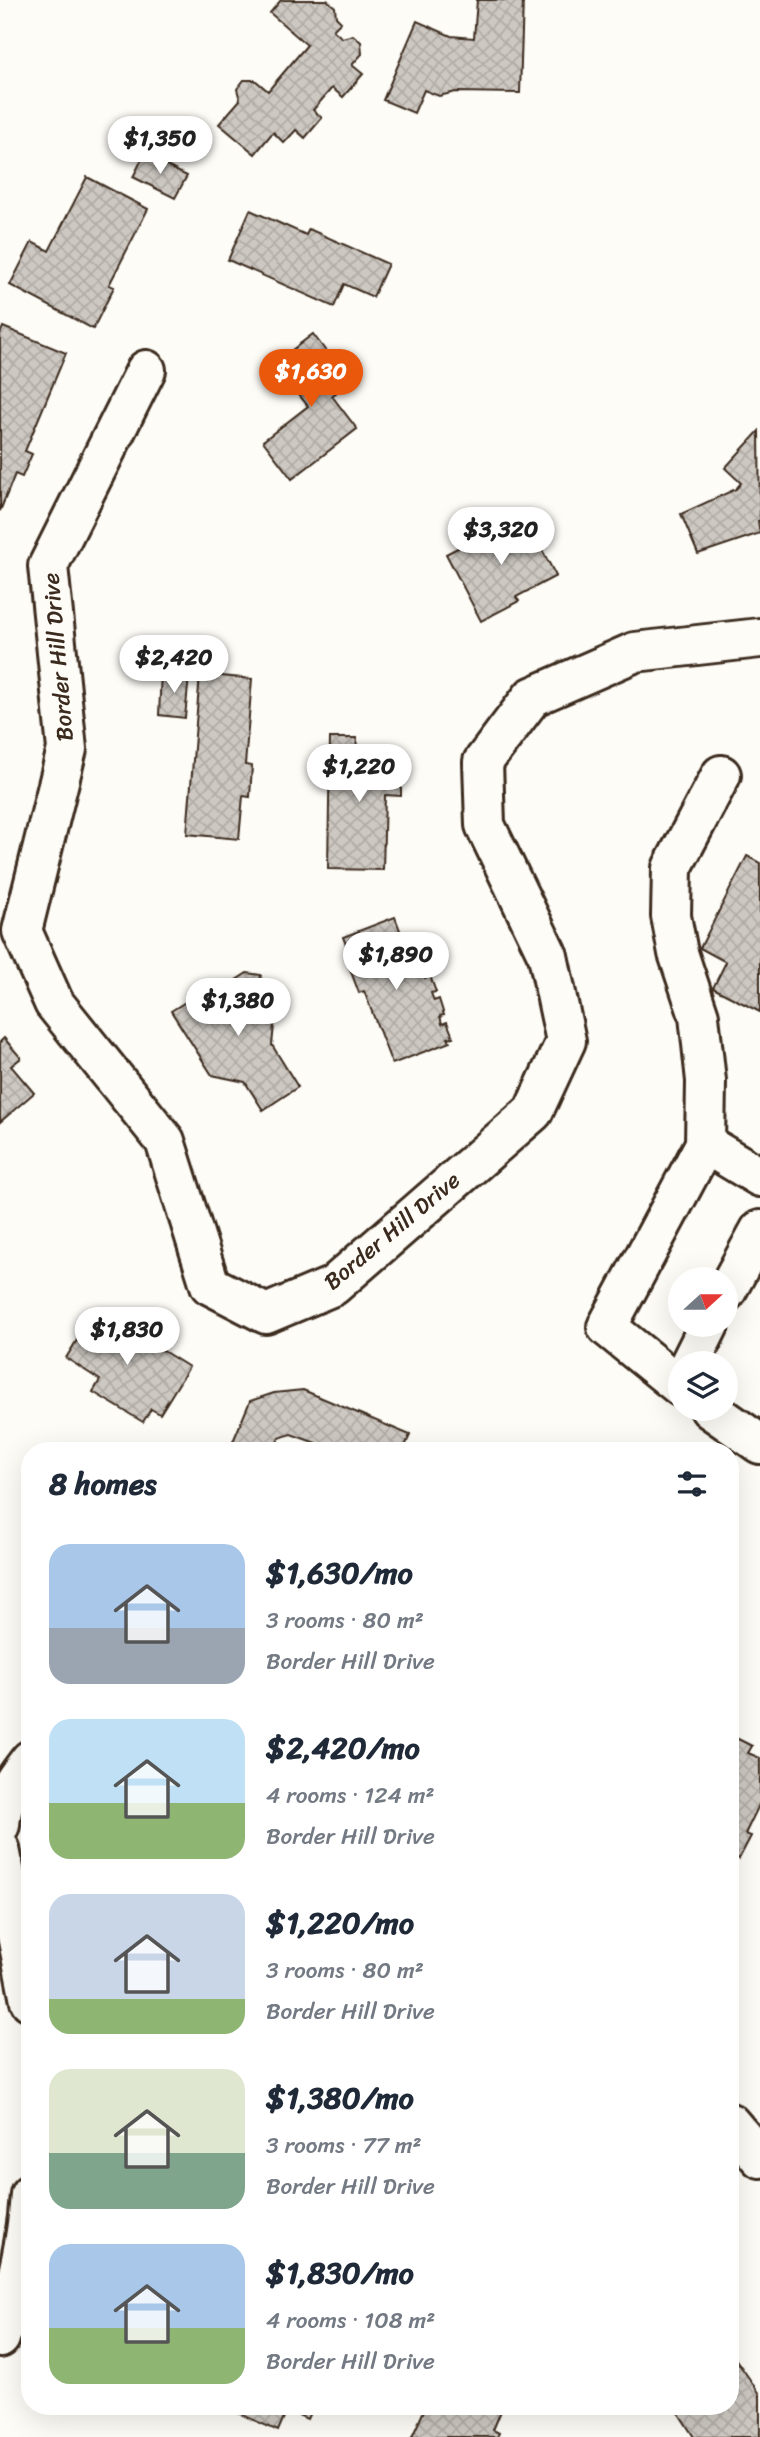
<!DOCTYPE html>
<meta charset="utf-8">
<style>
body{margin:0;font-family:Sriracha,sans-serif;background:#f2f2f3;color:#1f2937;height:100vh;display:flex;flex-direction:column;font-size:26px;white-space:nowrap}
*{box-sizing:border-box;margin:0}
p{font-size:23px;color:#747a83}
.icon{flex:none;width:38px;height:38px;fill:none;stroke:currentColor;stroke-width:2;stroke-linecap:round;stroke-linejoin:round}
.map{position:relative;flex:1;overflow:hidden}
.sheet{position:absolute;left:21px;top:1442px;width:718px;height:973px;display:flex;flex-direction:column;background:#fff;border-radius:28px;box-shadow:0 7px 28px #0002}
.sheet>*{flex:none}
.needle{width:46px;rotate:69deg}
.buttons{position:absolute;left:668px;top:1267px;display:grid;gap:14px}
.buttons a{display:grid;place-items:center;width:70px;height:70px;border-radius:50%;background:#fff;box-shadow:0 7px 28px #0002;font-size:35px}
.price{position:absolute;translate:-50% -60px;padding:0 16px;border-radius:24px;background:#fff;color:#222;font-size:23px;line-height:46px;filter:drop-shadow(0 2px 4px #0008)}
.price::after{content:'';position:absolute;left:50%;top:42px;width:21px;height:16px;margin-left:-10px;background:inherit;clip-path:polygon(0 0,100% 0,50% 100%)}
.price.selected{background:#ea580c;color:#fff}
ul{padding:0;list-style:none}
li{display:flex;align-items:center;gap:21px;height:175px;padding:0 28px}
li span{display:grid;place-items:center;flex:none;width:196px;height:140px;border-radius:21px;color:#555}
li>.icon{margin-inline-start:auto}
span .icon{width:84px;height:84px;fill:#fffc;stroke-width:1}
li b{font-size:30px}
h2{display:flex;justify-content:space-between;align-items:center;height:84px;padding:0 28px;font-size:30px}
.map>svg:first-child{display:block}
</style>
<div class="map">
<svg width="760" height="2437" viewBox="0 0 760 2437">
<defs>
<pattern id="building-cross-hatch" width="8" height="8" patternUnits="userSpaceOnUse" patternTransform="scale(1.75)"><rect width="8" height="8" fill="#cdc8c2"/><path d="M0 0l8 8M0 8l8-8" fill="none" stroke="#b1aca6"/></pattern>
</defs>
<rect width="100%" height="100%" fill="#fdfcf7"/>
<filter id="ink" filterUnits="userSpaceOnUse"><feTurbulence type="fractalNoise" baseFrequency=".0143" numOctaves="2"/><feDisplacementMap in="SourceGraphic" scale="14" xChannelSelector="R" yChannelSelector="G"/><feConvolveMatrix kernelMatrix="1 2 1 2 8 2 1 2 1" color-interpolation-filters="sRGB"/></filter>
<g filter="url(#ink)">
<!-- building -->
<g fill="url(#building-cross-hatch)" stroke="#3b2a1e" stroke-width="2">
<polygon points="281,0 327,0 335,7 336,17 341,22 333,30 342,38 353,35 361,42 362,54 352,65 363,74 343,97 332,88 313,110 322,118 305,138 296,130 284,143 273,132 255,154 219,124 240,100 237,89 244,80 255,80 268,91 307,45 270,13"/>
<polygon points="477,0 523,0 520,93 456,92 439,96 424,90 414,113 383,100 417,21 451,36 474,38"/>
<polygon points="144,155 187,176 175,198 133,177"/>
<polygon points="87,177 148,209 109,285 114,287 93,329 10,285 32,242 49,251"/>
<polygon points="250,210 306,235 309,229 388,264 373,297 344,284 334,307 228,260"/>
<polygon points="3,327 66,353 25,451 32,454 22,477 15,474 0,511 0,334"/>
<polygon points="313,334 349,382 332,396 357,429 292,479 263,441 308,406 274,364"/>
<polygon points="759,431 760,521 758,521 760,533 698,554 681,514 736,489 741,483 725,468"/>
<polygon points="523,514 556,576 516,597 519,601 481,621 446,554"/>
<polygon points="161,673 189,675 185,718 159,715"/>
<polygon points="200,674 252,679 245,765 252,766 250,797 243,796 239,839 187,834"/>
<polygon points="330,738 357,738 356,751 401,752 401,796 385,795 383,870 328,869"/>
<polygon points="747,856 760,863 760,1012 713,988 726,962 700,948"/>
<polygon points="395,917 413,965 419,962 425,978 430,976 436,992 431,993 434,1001 439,999 444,1015 440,1016 442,1024 447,1022 453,1037 448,1038 450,1042 392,1064 364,991 359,993 347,961 352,960 343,937"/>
<polygon points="247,973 261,975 257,1002 276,1006 272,1045 298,1087 263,1110 245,1082 212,1075 171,1011 203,991 208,998"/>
<polygon points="4,1038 21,1058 11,1066 34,1093 0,1122 0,1042"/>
<polygon points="96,1309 189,1367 160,1414 151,1409 143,1422 93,1392 100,1380 66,1358"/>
<polygon points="303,1390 410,1435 403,1451 326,1451 327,1447 291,1434 279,1438 273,1451 229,1451 250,1401 274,1393"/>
<polygon points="730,1735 752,1746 748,1753 760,1758 760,1803 745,1834 751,1836 739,1859 733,1856 730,1863"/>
<polygon points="730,2351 760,2394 760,2437 694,2437 674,2406 730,2406"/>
<polygon points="238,2406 313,2406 307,2419 287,2410 278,2431 236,2412"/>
<polygon points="426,2406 503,2406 493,2430 499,2433 497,2437 412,2437"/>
</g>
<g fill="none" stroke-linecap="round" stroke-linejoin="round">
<defs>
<g id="minor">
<polyline points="146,370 48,566 67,749 22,931 54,1003 165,1141 210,1285 266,1314 333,1286 533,1112 566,1041 548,956 485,825 483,762 532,697 635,652 760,638"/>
<polyline points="705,1144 760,1177"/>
<polyline points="726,1292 760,1230"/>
<polyline points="690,1363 709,1325"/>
<polyline points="681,1387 607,1327 705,1144 706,1081 699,1016 678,953 671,916 672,868 721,775"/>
<polyline points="710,1409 760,1444"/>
<path d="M0,1825c2,-29 13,-43 30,-65"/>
<polyline points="0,1849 30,2001"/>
<polyline points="730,2123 760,2158"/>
<path d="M0,2338c15,-46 27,-95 30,-144"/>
</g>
</defs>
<!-- minor casing -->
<use href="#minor" stroke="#3b2a1e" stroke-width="44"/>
<!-- minor -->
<use href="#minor" stroke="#fdfcf7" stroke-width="38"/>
</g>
</g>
<g text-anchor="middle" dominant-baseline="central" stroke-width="5" stroke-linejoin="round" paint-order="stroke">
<!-- street labels -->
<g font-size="23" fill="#3b2a1e" stroke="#fdfcf7">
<text transform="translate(58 657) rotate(-95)">Border Hill Drive</text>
<text transform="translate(392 1231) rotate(-40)">Border Hill Drive</text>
</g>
</g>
</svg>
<div class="buttons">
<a><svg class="needle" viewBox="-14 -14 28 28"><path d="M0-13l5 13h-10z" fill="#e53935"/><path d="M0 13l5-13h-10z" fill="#747a83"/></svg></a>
<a><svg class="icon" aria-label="layers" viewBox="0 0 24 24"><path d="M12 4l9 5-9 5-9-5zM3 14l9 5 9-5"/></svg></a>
</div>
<b class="price" style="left:160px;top:176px">$1,350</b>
<b class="price selected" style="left:311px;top:409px">$1,630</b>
<b class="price" style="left:501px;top:567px">$3,320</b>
<b class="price" style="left:174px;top:695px">$2,420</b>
<b class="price" style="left:359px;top:804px">$1,220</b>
<b class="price" style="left:396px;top:992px">$1,890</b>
<b class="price" style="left:238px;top:1038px">$1,380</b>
<b class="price" style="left:127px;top:1367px">$1,830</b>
<section class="sheet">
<h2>8 homes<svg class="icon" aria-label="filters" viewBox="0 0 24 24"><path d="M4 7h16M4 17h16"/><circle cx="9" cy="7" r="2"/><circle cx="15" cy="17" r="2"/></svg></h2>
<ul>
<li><span style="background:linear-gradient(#a9c7e8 60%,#9aa5b1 0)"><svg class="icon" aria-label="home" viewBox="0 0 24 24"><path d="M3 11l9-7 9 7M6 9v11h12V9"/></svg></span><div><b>$1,630/mo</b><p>3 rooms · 80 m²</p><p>Border Hill Drive</p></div></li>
<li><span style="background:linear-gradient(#bfe0f5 60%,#8fb573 0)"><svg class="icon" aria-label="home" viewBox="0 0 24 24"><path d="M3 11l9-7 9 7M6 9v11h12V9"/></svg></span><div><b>$2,420/mo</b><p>4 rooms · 124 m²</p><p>Border Hill Drive</p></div></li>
<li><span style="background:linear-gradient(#c9d6e8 75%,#8fb573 0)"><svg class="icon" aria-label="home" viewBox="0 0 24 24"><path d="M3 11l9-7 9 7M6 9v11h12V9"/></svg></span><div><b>$1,220/mo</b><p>3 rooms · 80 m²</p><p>Border Hill Drive</p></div></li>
<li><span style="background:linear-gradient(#dfe7d0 60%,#7fa58c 0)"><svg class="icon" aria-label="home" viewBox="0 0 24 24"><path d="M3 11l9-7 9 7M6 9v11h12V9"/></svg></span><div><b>$1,380/mo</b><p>3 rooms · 77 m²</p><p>Border Hill Drive</p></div></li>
<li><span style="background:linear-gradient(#a9c7e8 60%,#8fb573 0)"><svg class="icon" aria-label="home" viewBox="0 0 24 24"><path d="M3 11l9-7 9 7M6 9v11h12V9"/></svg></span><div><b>$1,830/mo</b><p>4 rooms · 108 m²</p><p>Border Hill Drive</p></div></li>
</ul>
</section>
</div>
